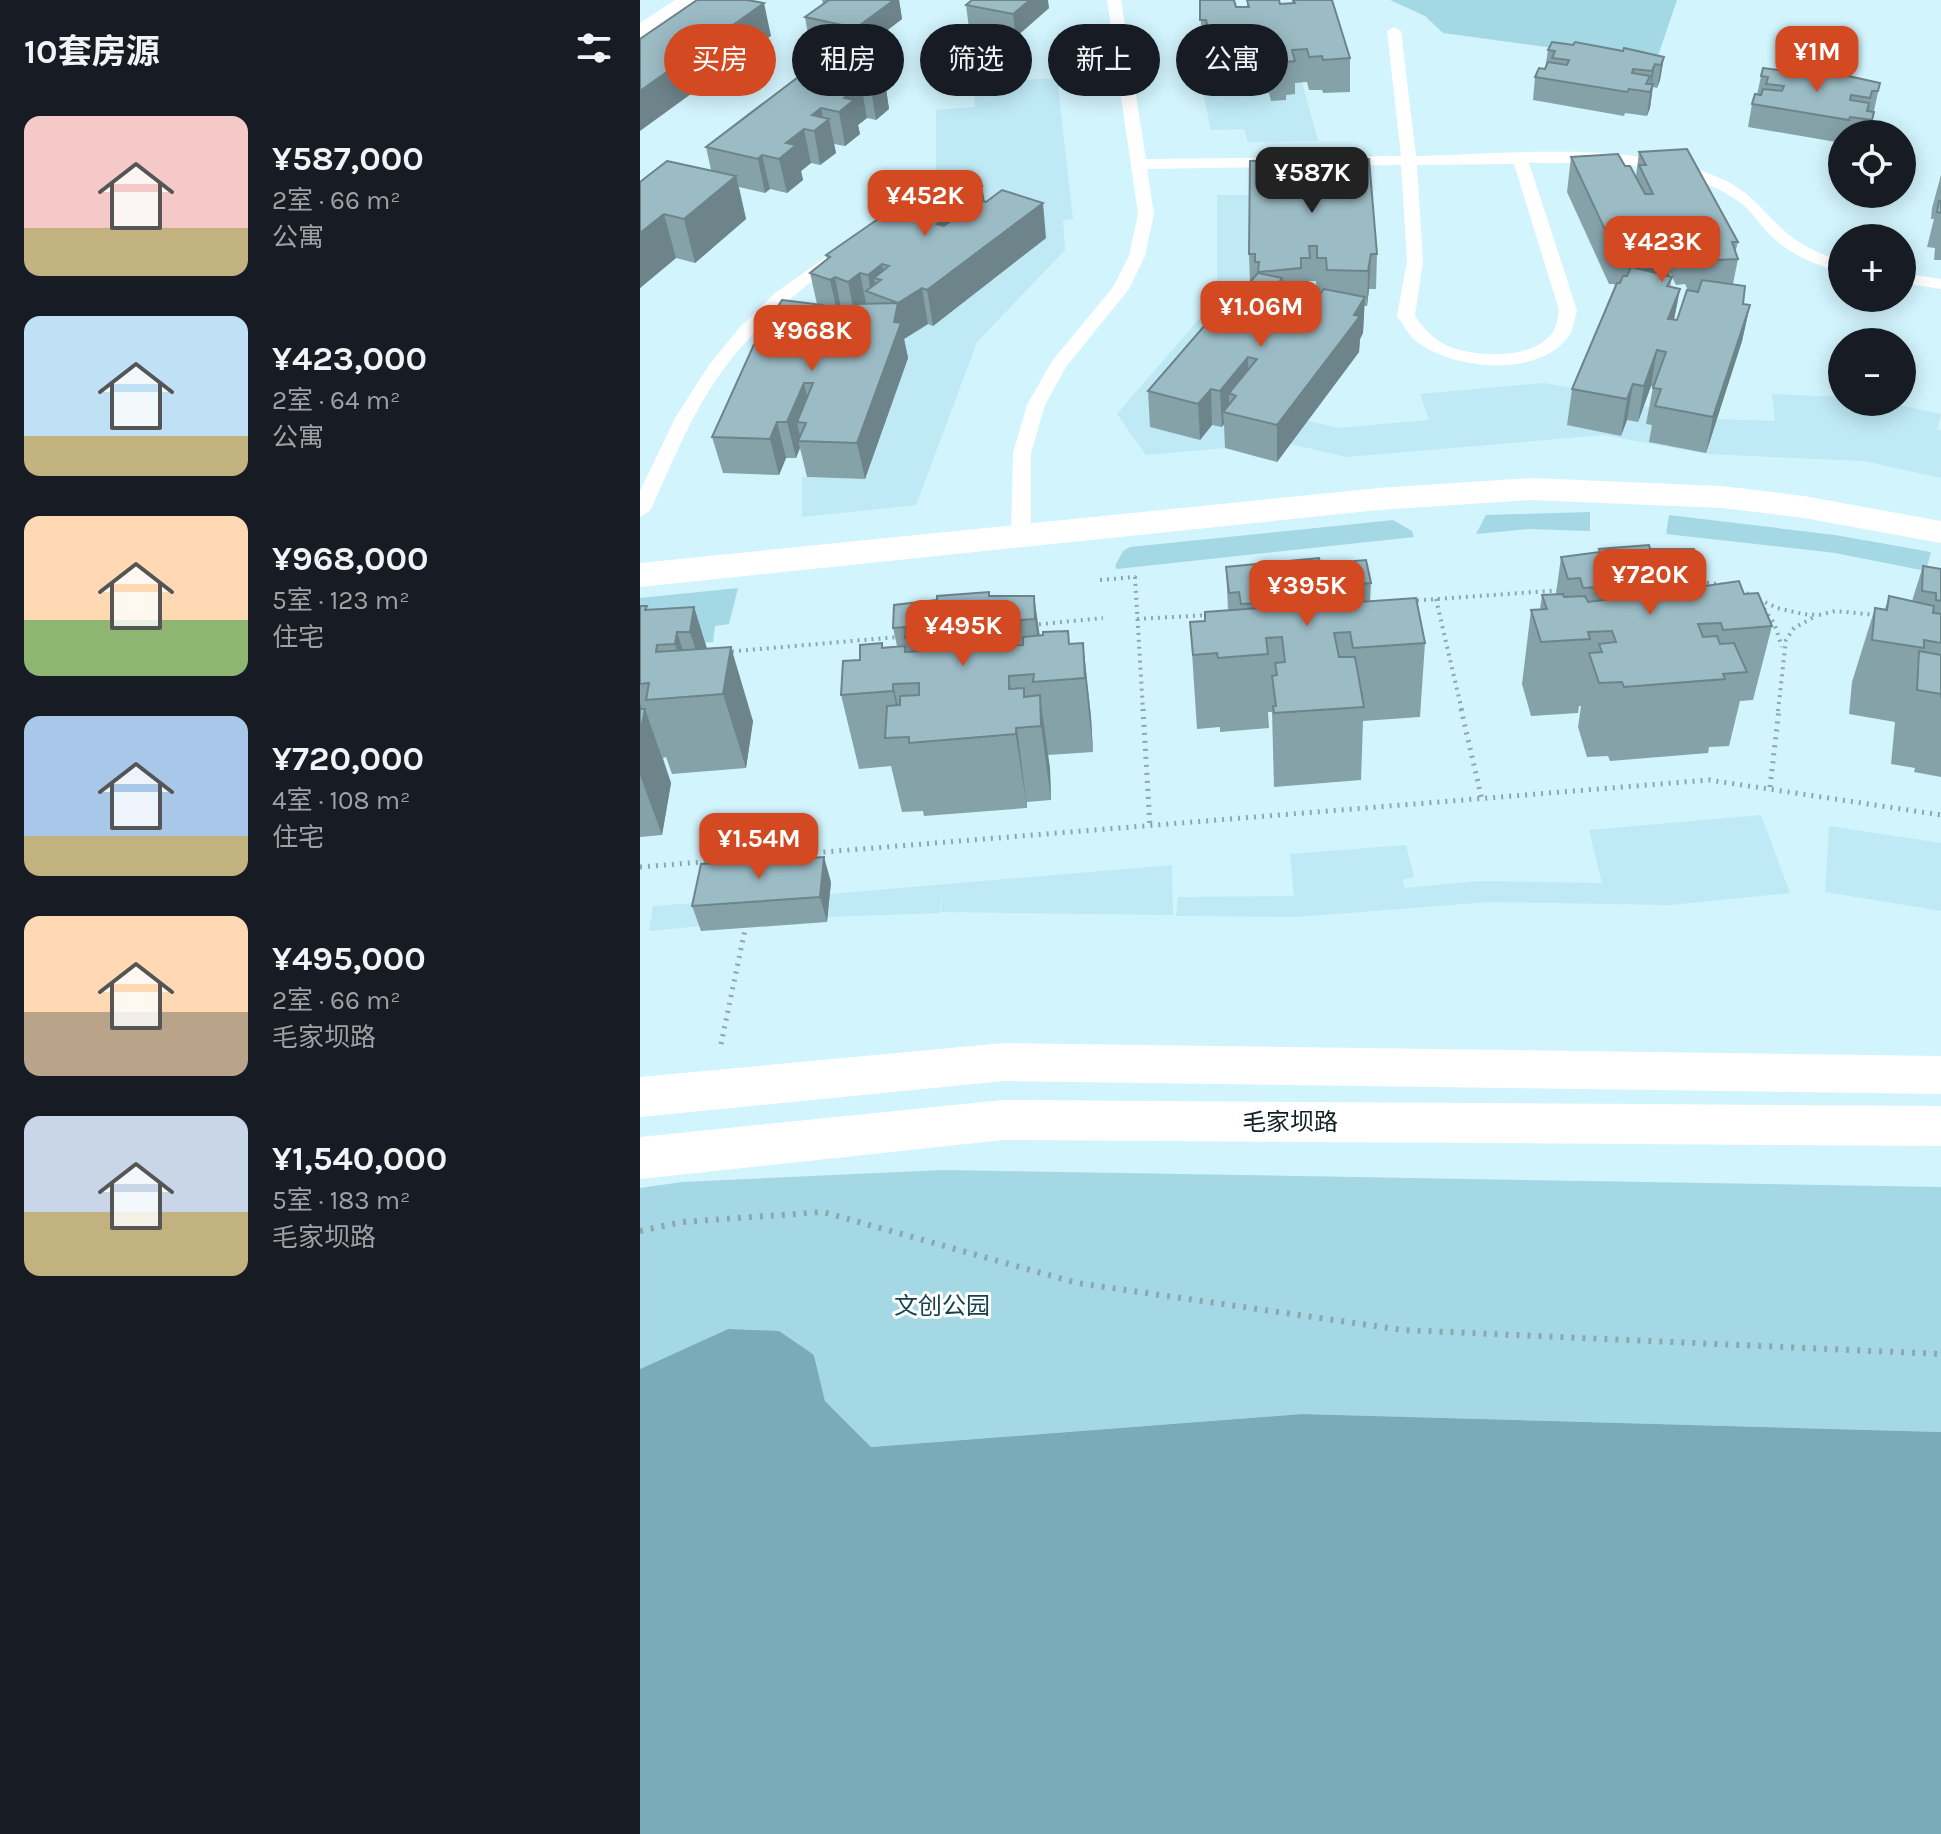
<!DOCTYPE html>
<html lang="zh">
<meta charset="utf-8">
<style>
body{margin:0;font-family:Karla,"Noto Sans SC",sans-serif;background:#20242c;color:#f1f3f6;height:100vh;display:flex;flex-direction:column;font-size:30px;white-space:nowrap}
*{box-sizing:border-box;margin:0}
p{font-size:26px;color:#9ea1a6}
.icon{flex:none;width:44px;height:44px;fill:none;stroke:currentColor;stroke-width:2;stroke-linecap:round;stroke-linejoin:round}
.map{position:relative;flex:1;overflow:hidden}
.sheet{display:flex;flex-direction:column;background:#171b24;width:640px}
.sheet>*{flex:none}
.hud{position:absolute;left:24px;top:24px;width:760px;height:72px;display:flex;gap:16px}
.fabs{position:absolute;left:1188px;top:120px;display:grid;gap:16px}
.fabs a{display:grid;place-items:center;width:88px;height:88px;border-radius:50%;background:#171b24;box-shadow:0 4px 20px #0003;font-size:40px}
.price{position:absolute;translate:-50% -68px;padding:0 18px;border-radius:16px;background:#d34a22;color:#fff;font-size:26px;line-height:52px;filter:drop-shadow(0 2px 4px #0008)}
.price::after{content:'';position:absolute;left:50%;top:48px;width:24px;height:18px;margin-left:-12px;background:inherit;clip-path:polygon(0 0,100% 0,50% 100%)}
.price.on{background:#222;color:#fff}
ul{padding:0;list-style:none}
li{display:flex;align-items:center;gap:24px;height:200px;padding:0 24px}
li span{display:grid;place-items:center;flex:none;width:224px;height:160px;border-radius:16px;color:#555}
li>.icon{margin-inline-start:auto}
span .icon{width:96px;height:96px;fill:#fffc;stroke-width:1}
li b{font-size:34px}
h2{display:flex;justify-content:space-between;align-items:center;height:96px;padding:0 24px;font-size:34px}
.pill{padding:0 28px;border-radius:36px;background:#171b24;box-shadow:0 4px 20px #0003;font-size:28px;line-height:72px}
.pill.on{background:#d34a22;color:#fff}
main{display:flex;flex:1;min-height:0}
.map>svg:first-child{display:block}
</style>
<main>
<section class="sheet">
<h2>10套房源<svg class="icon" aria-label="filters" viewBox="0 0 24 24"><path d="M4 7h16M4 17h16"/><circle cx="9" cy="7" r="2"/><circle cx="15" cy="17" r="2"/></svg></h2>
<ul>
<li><span style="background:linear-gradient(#f6c9c9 70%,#c2b280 0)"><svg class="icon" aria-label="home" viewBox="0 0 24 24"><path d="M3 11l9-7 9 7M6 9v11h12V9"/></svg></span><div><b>¥587,000</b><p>2室 · 66 m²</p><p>公寓</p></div></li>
<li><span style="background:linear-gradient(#bfe0f5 75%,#c2b280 0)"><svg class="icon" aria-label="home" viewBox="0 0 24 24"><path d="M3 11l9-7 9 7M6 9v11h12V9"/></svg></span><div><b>¥423,000</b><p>2室 · 64 m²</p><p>公寓</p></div></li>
<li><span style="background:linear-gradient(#ffd9b3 65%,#8fb573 0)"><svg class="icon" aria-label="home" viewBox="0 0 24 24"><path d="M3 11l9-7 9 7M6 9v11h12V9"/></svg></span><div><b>¥968,000</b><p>5室 · 123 m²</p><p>住宅</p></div></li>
<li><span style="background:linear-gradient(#a9c7e8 75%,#c2b280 0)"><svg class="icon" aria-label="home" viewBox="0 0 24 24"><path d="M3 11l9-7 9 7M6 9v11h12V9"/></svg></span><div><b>¥720,000</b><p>4室 · 108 m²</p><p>住宅</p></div></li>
<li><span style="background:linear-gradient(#ffd9b3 60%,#b9a48a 0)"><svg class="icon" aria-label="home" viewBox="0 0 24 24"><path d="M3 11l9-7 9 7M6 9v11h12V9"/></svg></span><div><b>¥495,000</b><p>2室 · 66 m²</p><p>毛家坝路</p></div></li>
<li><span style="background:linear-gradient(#c9d6e8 60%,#c2b280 0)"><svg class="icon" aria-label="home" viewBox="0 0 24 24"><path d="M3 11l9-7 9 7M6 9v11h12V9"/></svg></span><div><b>¥1,540,000</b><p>5室 · 183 m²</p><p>毛家坝路</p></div></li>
</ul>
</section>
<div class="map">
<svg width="1301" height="1834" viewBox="0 0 1301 1834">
<rect width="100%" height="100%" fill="#d2f4fd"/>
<!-- built -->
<g fill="#bee9f5">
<polygon points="585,30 662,82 678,141 608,142 604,129 571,130 550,32"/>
<polygon points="417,78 433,219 423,220 425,250 337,342 276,505 162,517 162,477 225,479 264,339 288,324 334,204 296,193 296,110 335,107 333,83"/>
<polygon points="657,182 603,413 585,448 506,455 477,414 577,298 577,195 610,195"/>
<polygon points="904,383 942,390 941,395 1077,419 1135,421 1132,394 1202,397 1202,402 1246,402 1301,414 1297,429 1301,431 1301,478 1224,461 1067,454 964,435 707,457 650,444 668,421 699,428 789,420 780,394"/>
<polygon points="1121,815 1150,893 1030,905 849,902 657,917 536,916 538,897 654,896 650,854 766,845 774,877 762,880 765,888 840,881 962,883 949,830"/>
<polygon points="1189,826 1301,843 1301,911 1185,892"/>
<polygon points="532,865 533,915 301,912 302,888 300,913 188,917 190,894"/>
<polygon points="67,902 61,926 9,931 13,906"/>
</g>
<!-- green -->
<g fill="#a5d8e5">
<polygon points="750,0 1037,0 1016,62 803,33 785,16"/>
<polygon points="950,512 950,531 890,529 836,534 846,515"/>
<polygon points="1029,515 1195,535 1291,552 1286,571 1195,553 1026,534"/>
<polygon points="753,520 772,531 774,537 477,569 475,566 483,551 490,547"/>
<polygon points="98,588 89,624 75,626 73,642 0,647 0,598"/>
<polygon points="303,1170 1301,1187 1301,1432 662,1414 231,1447 185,1401 174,1354 88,1329 0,1369 0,1188 42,1182"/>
</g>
<!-- water -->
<polygon fill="#79abb9" points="88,1329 139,1331 174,1355 185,1401 231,1447 662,1414 1301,1432 1301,1834 0,1834 0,1369"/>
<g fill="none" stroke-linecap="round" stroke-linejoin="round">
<!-- path-far2 -->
<g stroke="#8da7ae" stroke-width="4" stroke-dasharray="2 5" stroke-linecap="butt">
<polyline points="460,580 495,577 503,711"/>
<polyline points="1053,581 1086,585"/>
<polyline points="1100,590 1137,608 1163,614 1179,615 1195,611 1236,615"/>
<polyline points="796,599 822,711"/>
<polyline points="770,601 923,590"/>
<polyline points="1120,603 1134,623 1142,647"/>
<polyline points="497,619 568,615"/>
<polyline points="392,625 463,618"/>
<polyline points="85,652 258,637"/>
<polyline points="1138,711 1146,640 1154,628 1174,617"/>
</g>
<!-- path-far1 -->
<g stroke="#8da7ae" stroke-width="5" stroke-dasharray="2 6" stroke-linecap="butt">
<polyline points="503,709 510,826"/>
<polyline points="821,709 842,800"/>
<polyline points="1130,787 1139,709"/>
<polyline points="0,867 1069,780 1301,815"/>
<polyline points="81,1044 106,925"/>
</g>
<!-- path -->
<polyline stroke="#8da7ae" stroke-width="6" stroke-dasharray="3 8" stroke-linecap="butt" points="0,1231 42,1222 183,1212 437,1283 763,1330 1301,1354"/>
<!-- lane -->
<g fill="#fff" fill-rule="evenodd">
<path d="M467,0h14l25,159 255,-3 -14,-125 7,-4 7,4 15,125c92,-2 224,-17 308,24 30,14 40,34 64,54 16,13 35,21 54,28v10c-28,-7 -55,-19 -75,-40 -10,-11 -17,-23 -29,-31 -61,-42 -138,-38 -209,-38l48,147c-2,7 -3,17 -7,24 -28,45 -118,36 -154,7 -8,-6 -13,-17 -19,-25l10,-55 -6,-96 -254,4 7,45 -9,42 -16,33 -63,78 -21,38 -14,48v82l-3,4h-14l-3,-4 2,-82 14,-48 25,-44 61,-74 16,-31 9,-42zM874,164l45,146c-1,6 -2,13 -4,18 -15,33 -82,30 -109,17 -14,-7 -22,-16 -31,-29l8,-55 -6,-96z"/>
<path d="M200,247l6,1 2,4 -2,4c-52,37 -101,78 -136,133 -24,38 -41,81 -60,122l-10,6v-26l35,-73 34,-53 31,-38 35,-34z"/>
<polygon points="1262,273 1301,279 1301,289 1262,283"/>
</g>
<!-- street -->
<g fill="#fff" fill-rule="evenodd">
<polygon points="35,0 65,0 9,40 0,43 0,23"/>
<polygon points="891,478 1082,486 1164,496 1301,521 1301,543 1164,518 1082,508 891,500 739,510 0,587 0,563 739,488"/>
</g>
<!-- primary -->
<g fill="#fff" fill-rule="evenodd">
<polygon points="364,1043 1301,1056 1301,1094 364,1081 0,1117 0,1077"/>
<polygon points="363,1100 1301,1106 1301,1146 363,1140 0,1179 0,1137"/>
</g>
</g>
<!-- wall -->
<g fill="#86a2a9" fill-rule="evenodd">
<polygon points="182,0 259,0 262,19 220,51 169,40 165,17 183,4"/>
<polygon points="560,0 596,7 607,7 607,0 640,4 652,4 652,0 692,0 710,58 710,92 683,93 682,90 669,90 667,82 655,83 655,94 646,95 646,100 631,101 629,93 622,94 619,83 609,84 609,92 601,94 574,96 571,82 567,82 565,67 562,67 560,61 559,28 561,28"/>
<polygon points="326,5 409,8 376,37 329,28"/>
<polygon points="908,50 983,51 1024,57 1020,80 1017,88 1013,87 1010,108 1007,116 985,113 984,116 893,100 895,77 905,69"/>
<polygon points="234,73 244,75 249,109 236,120 227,118 218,125 220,134 205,146 194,144 196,153 180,165 171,163 161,171 163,180 147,193 130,189 125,193 99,187 106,219 55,263 36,258 0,288 0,182 71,170 66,147"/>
<polygon points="1166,73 1240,83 1229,134 1202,134 1202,143 1108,127 1112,104 1117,95 1121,76"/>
<path d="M999,152l99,90 -3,11 3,6 -5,25 10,20 7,1 -8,36 -36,112 -57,-11 3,-17 -6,-1 7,-37 -2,-1 -13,36 -11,-2 -6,16 -54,-11 5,-36 43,-103 -1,-2h-5l-42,-92 4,-35 54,9 11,10zM1030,273l6,12 9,-1 3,6 -11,30h-3l6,-31 -10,-2 2,-10h-2z"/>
<path d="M679,159l58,95 -1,35h-7l-2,17h-3l-1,27 -3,6 -1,13 -82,110 -52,-14 -1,-24 -2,3 -10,-2 -12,15 -50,-13 -2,-36 102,-109 -1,-28 50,-82 7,29h7v-29h6zM669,281h7l1,13h3l-5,7 -18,7v-4h4v-11h8z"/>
<polygon points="1301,175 1301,260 1294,260 1295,248 1287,247 1294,219 1291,219 1292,208"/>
<path d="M342,186l3,16 61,36 -113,88 -5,-2 -24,15 4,19 -43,121 -58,-2 -7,-29 -4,10h-10l-7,17 -56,-2 -11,-36 105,-133 -7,-31 17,-14 -1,-4zM185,311l13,5 4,-3 8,2 -16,14 -8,-14z"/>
<polygon points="959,549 1010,549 1062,570 1059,587 1104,594 1132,626 1113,700 1100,701 1089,746 1069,747 1068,753 970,761 968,756 947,757 938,727 941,706 939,706 938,713 891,716 882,684 891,610 900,609 902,595 916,594 921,557 959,552"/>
<polygon points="680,564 731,583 730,601 785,643 780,717 723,721 721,780 634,787 632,712 628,712 629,728 580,732 580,727 557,729 550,622 565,621 588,610 586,567"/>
<polygon points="1283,566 1301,569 1301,777 1274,772 1275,768 1251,764 1255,722 1209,714 1212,682 1235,608 1245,609 1249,596 1272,601"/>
<polygon points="350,596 394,596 400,636 429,644 443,643 451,717 453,752 408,755 410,769 411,800 387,802 387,808 284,816 283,811 262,812 251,766 219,769 201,695 220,660 243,647 257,646 253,628"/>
<polygon points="0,606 8,610 54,607 67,649 113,721 106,768 32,774 26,757 23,758 31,783 22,835 0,837"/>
<polygon points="191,882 187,922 61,931 52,906"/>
</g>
<!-- shaded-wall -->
<g fill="#6d848a">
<polygon points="254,0 259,0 262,19 220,51 216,28"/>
<polygon points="390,0 408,0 409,8 376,37 373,14"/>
<polygon points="124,3 131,36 0,131 0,91"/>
<polygon points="566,49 570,49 571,82 567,82"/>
<polygon points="1024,57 1020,80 1017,88 1021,65"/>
<polygon points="608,59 609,92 601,94 601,61"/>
<polygon points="1015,64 1011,87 1009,94 1012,71"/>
<polygon points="233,68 235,82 244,75 249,109 236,120 228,72"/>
<polygon points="221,84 227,118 218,125 220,134 205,146 199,112 204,98"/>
<polygon points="1013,84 1010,108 1007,116 1010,92"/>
<polygon points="181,108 184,123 189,119 196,153 180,165 174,131 172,115"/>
<polygon points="164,129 171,163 161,171 163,180 147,193 139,159 146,143"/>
<polygon points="122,155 130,189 125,193 118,159"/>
<polygon points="96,176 106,219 55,263 44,219"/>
<polygon points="342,186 347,220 338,233 297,224 327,197"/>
<polygon points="403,203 406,238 293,326 287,290"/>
<polygon points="24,214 36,258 0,288 0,233"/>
<polygon points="731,254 729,289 727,306 728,271"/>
<polygon points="1030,260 1024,296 991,267"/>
<polygon points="242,264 249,300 241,280 234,278 237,295 231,293 228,275"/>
<polygon points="220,273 227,308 215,317 208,282"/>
<polygon points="195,277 202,313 198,316 190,280"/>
<polygon points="654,284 654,300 657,296 657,332 633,326 646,294"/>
<polygon points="282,288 288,324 264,339 268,358 225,479 217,443 254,322 258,303 261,323 258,303"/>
<polygon points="1040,289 1033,324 1022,354 1028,319"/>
<polygon points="725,297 723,333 720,339 719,352 637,462 637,425 714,315"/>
<polygon points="183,305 187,324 191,315 198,351 177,348 179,315"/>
<polygon points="1110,305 1102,341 1066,453 1073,417"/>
<polygon points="1017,350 1011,386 998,422 1004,386"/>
<polygon points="608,357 609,393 596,396 589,393 589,413 583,412 584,424 582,427 580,391"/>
<polygon points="164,383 172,419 166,423 157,422 161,441 158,441 160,448 156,458 147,422"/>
<polygon points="993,384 987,420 981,436 987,399"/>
<polygon points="571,389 572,425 560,440 558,404"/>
<polygon points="137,422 146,458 139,475 130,439"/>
<polygon points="394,596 404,670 403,681 395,619"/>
<polygon points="54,607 77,681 70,695 50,632"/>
<polygon points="37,632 58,696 52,696 35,644"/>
<polygon points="362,632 377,728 387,808 362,646"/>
<polygon points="443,643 451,717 453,752 445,678"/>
<polygon points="91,647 113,721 106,768 83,694"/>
<polygon points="253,684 265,737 263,737 253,691"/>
<polygon points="400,695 410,769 411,800 401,726"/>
<polygon points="0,703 4,714 5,709 31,783 22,835 0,775"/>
<polygon points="184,857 191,882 187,922 180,897"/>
</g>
<!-- building -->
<g fill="#9cbcc5" stroke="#6d848a" stroke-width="2">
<polygon points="57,0 107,0 124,3 0,91 0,39"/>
<polygon points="189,0 254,0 216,28 165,17"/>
<polygon points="332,0 390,0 373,14 326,5"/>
<polygon points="560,0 594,0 596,7 609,7 607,0 639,0 640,4 655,3 653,0 692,0 710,58 683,60 682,56 669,57 667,49 652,50 655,61 645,62 646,66 631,67 629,60 621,61 619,50 607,51 608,59 601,61 573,63 570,49 566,49 564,40 569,40 568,34 560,34 559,28 568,28 566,20 560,20"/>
<polygon points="912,42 933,45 935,42 983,51 984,48 1024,57 1021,65 1015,64 1012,71 993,69 992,73 1010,76 1006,84 1013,84 1010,92 989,89 987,92 895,77 899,68 905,69 908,62 927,65 929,60 912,58 915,51 908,50"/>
<polygon points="183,58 233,68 228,72 244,75 230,86 221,84 204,98 214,100 199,112 181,108 172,115 189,119 174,131 164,129 146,143 156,145 139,159 122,155 118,159 66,147"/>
<polygon points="1123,68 1145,71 1146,68 1167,70 1166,73 1198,77 1199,74 1240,83 1238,91 1232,91 1230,98 1211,95 1210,100 1229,103 1227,111 1234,112 1232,120 1210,117 1209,120 1112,104 1115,94 1121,95 1123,89 1142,91 1144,86 1126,84 1128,77 1121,76"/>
<polygon points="1047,149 1098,242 1092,242 1098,259 1057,261 1051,249 1042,250 1036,237 1029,238 1034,250 1026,250 1030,260 991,267 1032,277 1027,286 1040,289 1028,319 1037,320 1047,290 1058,292 1062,280 1105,286 1103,304 1110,305 1073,417 1015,406 1021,389 1013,388 1026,352 1017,350 1004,386 993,384 987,399 932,389 977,283 980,283 983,276 987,276 991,267 979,249 974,249 931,157 978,154 985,166 990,166 1005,194 1013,194 999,165 1006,165 999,152"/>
<polygon points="679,159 729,159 737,254 731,254 728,271 687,270 686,258 677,258 677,246 669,246 670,258 661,258 661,268 618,272 619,262 615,262 615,254 609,254 610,161 658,160 659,172 665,172 666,201 675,201 673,172 681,172"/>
<polygon points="27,161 96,176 44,219 24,214 0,233 0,182"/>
<polygon points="303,174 342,186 327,197 333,198 297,224 304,226 340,200 346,202 362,190 403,203 287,290 282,288 258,303 226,291 241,280 234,278 249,266 242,264 228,275 220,273 208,282 195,277 190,280 170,273 190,257 186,255"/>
<polygon points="1299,201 1301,201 1301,213 1297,212"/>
<polygon points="618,273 642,278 640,281 654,284 646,294 657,296 633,326 641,328 665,299 675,301 684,289 725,297 714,315 720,316 637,425 583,412 596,396 589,393 617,359 608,357 580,391 571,389 558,404 508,391 597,288 610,282"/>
<polygon points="142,300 183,305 179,315 191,315 177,348 186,349 199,316 210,316 215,304 258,303 254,322 261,323 217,443 158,441 166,423 157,422 173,383 164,383 147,422 137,422 130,439 72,437 126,318 130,319"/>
<polygon points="1009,545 1010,549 1054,549 1062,570 1049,571 1052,581 1035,583 1040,596 1060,595 1058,587 1099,581 1104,594 1118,593 1132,626 1083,630 1081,623 1058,624 1063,637 1077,636 1080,644 1094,643 1107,672 1083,674 1085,679 984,687 982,682 959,683 949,653 962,652 959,644 976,642 972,631 948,632 950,639 901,642 891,610 907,609 902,595 923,594 924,597 945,596 948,602 964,600 960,587 943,588 940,578 928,579 921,557 960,552 959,549"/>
<polygon points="679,558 680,564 726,560 731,583 719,584 721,595 704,596 705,603 776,598 785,643 713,648 710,632 694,633 699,657 715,657 724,707 634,713 633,706 636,706 632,676 637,675 635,663 645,662 642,637 626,638 628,654 578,658 577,653 553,655 550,622 565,621 565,612 620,608 619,603 601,604 599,592 589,593 586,567"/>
<polygon points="1283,566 1301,569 1301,601 1296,600 1296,593 1282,591"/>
<polygon points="349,592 349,596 394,596 395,619 380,620 380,631 362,632 362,646 383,645 383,637 403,635 403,632 428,631 429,644 443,643 445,678 393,682 394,674 369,676 369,689 384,688 384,697 400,695 401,726 376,728 376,734 269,743 269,737 245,738 247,706 260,705 260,696 279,695 279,683 253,684 253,691 201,695 203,661 220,660 220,645 242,643 242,648 265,646 265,652 282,651 283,637 265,638 266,627 253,628 254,605 297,600 297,596"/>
<polygon points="1249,596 1294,606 1293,613 1301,614 1301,643 1284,640 1284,648 1232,640 1235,608 1247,610"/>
<polygon points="0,606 7,606 5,610 54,607 50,632 37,632 35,644 17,645 16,652 91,647 83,694 6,700 9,683 0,684"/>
<polygon points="1279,651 1301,655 1301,698 1301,694 1277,690"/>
<polygon points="0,709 5,709 0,735"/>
<polygon points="184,857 180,897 52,906 61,864"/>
</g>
<g text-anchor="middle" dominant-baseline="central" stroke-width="6" stroke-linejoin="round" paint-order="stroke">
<!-- street labels -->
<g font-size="24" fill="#131f23" stroke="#fff">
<text x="650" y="1122">毛家坝路</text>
</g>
<!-- park labels -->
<g font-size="24" fill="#14434d" stroke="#fff">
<text x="302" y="1306">文创公园</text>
</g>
</g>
</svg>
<div class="fabs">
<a><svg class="icon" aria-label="locate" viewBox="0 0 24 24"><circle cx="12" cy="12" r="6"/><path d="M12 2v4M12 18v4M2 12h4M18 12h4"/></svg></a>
<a>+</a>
<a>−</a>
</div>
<b class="price" style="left:1177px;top:94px">¥1M</b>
<b class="price on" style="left:672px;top:215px">¥587K</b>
<b class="price" style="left:285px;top:238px">¥452K</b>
<b class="price" style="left:1022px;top:284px">¥423K</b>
<b class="price" style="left:621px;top:349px">¥1.06M</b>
<b class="price" style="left:172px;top:373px">¥968K</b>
<b class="price" style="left:1010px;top:617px">¥720K</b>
<b class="price" style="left:667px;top:628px">¥395K</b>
<b class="price" style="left:323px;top:668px">¥495K</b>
<b class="price" style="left:119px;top:881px">¥1.54M</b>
<div class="hud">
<a class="pill on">买房</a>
<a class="pill">租房</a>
<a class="pill">筛选</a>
<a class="pill">新上</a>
<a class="pill">公寓</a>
</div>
</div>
</main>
